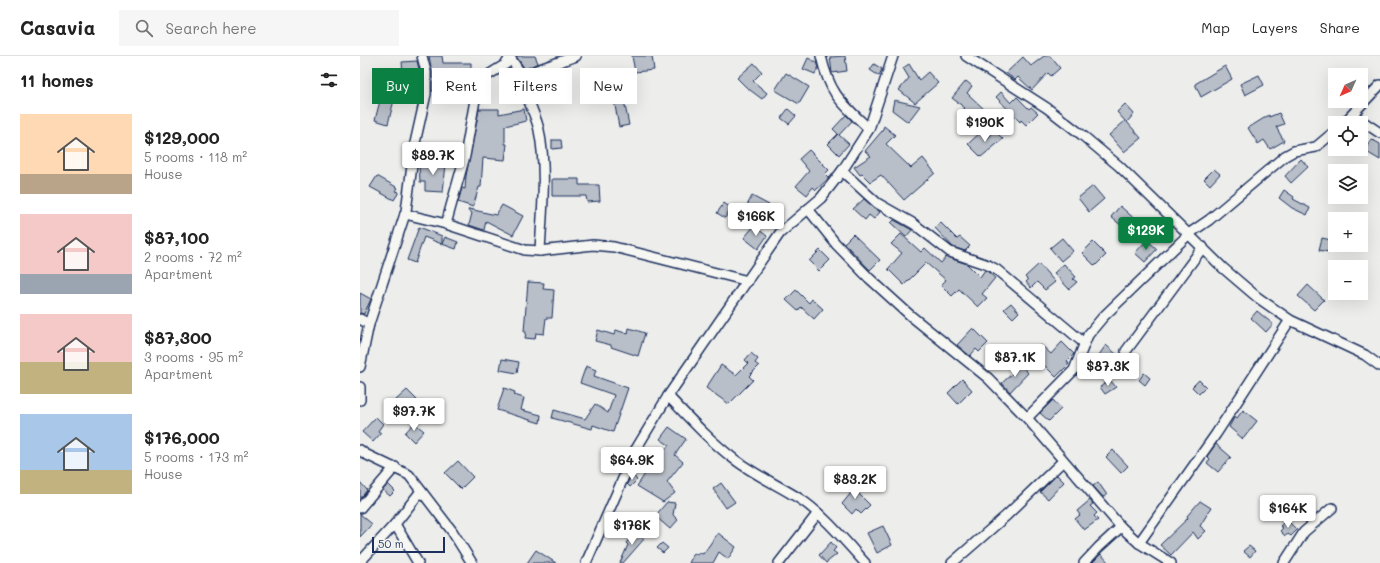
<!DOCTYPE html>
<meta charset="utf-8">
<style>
body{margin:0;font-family:Mali,sans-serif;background:#f6f6f6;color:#222;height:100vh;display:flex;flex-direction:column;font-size:15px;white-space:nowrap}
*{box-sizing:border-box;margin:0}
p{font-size:13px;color:#767676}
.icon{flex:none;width:22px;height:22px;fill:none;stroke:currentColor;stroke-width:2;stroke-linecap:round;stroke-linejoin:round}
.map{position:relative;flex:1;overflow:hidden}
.panel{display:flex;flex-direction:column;background:#fff;width:360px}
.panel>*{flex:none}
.banner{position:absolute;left:12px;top:12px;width:380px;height:36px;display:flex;gap:8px}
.needle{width:26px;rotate:225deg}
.buttons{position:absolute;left:968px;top:12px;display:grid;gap:8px}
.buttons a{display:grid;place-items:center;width:40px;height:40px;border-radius:0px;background:#fff;box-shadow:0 4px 16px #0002;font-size:20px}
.scale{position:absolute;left:12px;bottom:10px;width:73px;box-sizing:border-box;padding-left:4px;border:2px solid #1b2f5e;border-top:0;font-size:11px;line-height:14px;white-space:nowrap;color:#1b2f5e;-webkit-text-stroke:3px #f6f6f2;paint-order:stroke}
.price{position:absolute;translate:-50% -34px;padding:0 9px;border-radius:4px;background:#fff;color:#222;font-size:13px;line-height:26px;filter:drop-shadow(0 1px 2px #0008)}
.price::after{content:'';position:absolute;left:50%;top:24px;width:12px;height:9px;margin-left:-6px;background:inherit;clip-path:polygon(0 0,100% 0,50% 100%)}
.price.on{background:#0b8043;color:#fff}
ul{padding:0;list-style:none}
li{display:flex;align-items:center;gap:12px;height:100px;padding:0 20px}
li span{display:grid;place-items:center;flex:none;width:112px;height:80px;border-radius:0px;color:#555}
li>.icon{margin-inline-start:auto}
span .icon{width:48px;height:48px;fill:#fffc;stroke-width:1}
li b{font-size:17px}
h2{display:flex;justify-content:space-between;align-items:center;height:48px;padding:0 20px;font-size:17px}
.tag{padding:0 14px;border-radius:0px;background:#fff;box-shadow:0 4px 16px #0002;font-size:14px;line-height:36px}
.tag.on{background:#0b8043;color:#fff}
header{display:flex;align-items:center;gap:24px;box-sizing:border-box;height:56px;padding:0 20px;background:#fff;border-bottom:1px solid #e0e0e0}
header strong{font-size:19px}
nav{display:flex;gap:22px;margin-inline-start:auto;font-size:14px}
.search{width:280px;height:36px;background:#f6f6f6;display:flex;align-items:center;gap:10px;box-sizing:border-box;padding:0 14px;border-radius:0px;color:#767676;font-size:15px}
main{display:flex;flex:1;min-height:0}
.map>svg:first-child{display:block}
</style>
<header>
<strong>Casavia</strong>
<div class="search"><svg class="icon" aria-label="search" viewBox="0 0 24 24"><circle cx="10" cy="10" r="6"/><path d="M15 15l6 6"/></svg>Search here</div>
<nav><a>Map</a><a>Layers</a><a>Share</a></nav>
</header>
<main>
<section class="panel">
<h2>11 homes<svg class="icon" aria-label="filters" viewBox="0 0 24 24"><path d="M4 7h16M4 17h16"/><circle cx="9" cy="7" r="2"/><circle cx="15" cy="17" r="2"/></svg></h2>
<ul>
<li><span style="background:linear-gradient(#ffd9b3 75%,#b9a48a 0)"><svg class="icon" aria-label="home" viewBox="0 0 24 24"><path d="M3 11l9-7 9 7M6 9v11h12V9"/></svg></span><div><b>$129,000</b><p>5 rooms · 118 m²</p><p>House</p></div></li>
<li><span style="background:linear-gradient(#f6c9c9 75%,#9aa5b1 0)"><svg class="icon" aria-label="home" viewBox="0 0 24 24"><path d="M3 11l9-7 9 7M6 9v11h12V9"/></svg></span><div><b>$87,100</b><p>2 rooms · 72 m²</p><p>Apartment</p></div></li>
<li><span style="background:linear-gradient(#f6c9c9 60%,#c2b280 0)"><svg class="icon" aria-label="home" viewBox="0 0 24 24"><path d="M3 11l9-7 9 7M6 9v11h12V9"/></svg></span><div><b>$87,300</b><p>3 rooms · 95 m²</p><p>Apartment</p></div></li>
<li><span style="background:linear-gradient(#a9c7e8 70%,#c2b280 0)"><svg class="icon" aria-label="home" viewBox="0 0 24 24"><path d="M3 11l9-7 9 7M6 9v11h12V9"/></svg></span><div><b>$176,000</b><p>5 rooms · 173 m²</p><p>House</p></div></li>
</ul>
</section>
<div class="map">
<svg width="1020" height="507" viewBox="0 0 1020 507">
<rect width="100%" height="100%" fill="#edeeec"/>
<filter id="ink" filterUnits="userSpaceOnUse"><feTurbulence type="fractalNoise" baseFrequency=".025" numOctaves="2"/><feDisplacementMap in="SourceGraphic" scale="8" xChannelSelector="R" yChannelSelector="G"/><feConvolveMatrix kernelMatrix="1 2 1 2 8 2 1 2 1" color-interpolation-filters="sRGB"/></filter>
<g filter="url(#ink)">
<!-- building -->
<g fill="#b9bfc8" stroke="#1b2f5e">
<polygon points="69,0 82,0 83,7 111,7 111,28 88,28 88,35 72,35 72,16"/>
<polygon points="156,0 175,0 178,7 165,13"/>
<polygon points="272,0 292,0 294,14 275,16"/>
<polygon points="485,0 487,15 472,17 470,1"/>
<polygon points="684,0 690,0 700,12 691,20 688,17 672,34 658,21 655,24 646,17 663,1 671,10"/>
<polygon points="448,2 456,6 458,12 455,18 443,13"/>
<polygon points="57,5 60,17 43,18 42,6"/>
<polygon points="394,7 402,16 393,25 407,37 402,43 386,31 377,22"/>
<polygon points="514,8 522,13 519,20 510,14"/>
<polygon points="549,8 559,24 568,16 578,27 555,47 539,34 549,22 543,12"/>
<polygon points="865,10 872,23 841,41 835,28"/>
<polygon points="426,17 449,31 439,48 415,34"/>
<polygon points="899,19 904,29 885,39 880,28"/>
<polygon points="155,20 159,30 148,32 146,22"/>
<polygon points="257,22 258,26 260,25 269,69 259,71 250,23"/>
<polygon points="606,25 612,30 607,37 626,55 613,69 602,59 605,57 602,55 605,52 592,42"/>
<polygon points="175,30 183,30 184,37 175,38"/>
<polygon points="641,36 651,47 657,41 669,53 671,51 678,57 666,69 661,64 660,66 636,41"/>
<polygon points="21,41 34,44 28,68 15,64"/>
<polygon points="534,44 560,50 548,66 532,54"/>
<polygon points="765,48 774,58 767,66 781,82 764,96 749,79 765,65 757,56"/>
<polygon points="119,53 139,53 139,58 164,53 166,65 145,70 145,88 147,88 145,104 123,102 121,131 119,131 113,151 98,146 102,132 105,133 106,120"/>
<polygon points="428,53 436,60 429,68 421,62"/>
<polygon points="919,57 924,68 916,71 924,85 910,93 904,84 898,88 888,72 909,59 909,61"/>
<polygon points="486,59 492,65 479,79 489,88 479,99 468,88 478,78 473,73"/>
<polygon points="524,70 535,79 526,88 551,112 563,102 575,117 544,144 521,119 510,126 502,118 500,119 494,111 511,100 505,95 522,75"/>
<polygon points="622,75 628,82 635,75 643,83 621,101 608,88"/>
<polygon points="1011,83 1020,88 1020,104 1005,95"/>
<polygon points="192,84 201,84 202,92 192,93"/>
<polygon points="449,94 469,114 465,118 469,122 456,134 453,131 447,139 436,130 449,115 439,103"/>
<polygon points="941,103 948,111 931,127 925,120"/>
<polygon points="71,107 86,108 83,136 65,135 65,126 60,126 59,108"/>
<polygon points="854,113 860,118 850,129 844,123"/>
<polygon points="17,120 38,132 36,135 39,136 34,144 10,131"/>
<polygon points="192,123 219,123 219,129 239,129 240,145 227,146 226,140 192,140"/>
<polygon points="733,130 744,143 729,156 718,142"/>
<polygon points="924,134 934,141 933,143 950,152 947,159 932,152 919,142"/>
<polygon points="392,140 409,149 399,163 384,155"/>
<polygon points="504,143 520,156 514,163 509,159 505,164 493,153"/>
<polygon points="364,147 371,152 365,162 357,157"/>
<polygon points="142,149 163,160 153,179 126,165 124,174 109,169 112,157 108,155 109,153 136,159"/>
<polygon points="760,150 777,165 768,175 751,161"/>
<polygon points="534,164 552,174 546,181 531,167"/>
<polygon points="580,166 597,183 600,181 610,190 605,195 593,191 575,172"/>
<polygon points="394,170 407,180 398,193 384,182"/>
<polygon points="59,171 82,180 82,188 64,181 55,207 47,204"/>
<polygon points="493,178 520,204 510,214 484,187"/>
<polygon points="541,178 561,196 565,192 581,207 586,201 607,208 620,221 625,214 627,215 635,222 622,238 627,242 618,251 599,233 592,240 581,229 586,224 566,207 544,229 528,213 542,197 531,188"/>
<polygon points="85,181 98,186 96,193 82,188"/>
<polygon points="702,182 713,195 701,205 690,192"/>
<polygon points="962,182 971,184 968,196 959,194"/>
<polygon points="787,184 797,193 785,206 775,197"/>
<polygon points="733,186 746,199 735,210 722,197"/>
<polygon points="460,194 470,204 459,215 449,205"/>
<polygon points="679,208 695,226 685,234 677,226 671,232 666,226 668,224 665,221"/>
<polygon points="704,208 716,221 713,223 717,226 709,233 694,217"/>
<polygon points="168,226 184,227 183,233 194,234 192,262 186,262 184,278 176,277 175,283 165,282 166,276 164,275"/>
<polygon points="948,229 964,244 954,254 938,240"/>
<polygon points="436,234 449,247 452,243 463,253 454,263 441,251 438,255 426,244"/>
<polygon points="0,237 11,243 4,258 0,257"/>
<polygon points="651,247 659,256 653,262 644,253"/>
<polygon points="897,255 913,268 906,276 891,262"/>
<polygon points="269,272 285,277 278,300 251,291 251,289 235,285 238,274 254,279 256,274 268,278"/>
<polygon points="613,272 628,287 619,296 616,293 610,300 597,289"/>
<polygon points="702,286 714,298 707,305 709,308 696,321 679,304 678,306 671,300 681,289 691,298"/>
<polygon points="746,289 766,307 759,316 739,299"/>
<polygon points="391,297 398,303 395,307 399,310 389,320 393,324 369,348 346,332 361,309 376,319 388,307 385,304"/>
<polygon points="142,303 159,306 157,317 140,314"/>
<polygon points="659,307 668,317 650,336 642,327 654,316 652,314"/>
<polygon points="226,310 236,314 234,320 268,332 253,376 233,369 232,373 192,362 194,354 225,363 235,348 248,357 254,339 220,327"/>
<polygon points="784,317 790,322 785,329 779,324"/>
<polygon points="602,323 612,334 598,348 588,337"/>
<polygon points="750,324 756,331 745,338 740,331"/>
<polygon points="839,324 846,331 839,338 832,331"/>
<polygon points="144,332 155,336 154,339 164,342 161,354 181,359 180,367 137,354"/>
<polygon points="47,334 57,344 46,354 36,344"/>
<polygon points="693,344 701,353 689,365 680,357"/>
<polygon points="883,354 897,365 883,383 869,371 875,360 877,362"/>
<polygon points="16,361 23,368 18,375 21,377 13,386 2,376"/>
<polygon points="54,367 64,375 54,386 45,377"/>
<polygon points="309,371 326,383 315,399 323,406 307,426 315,437 303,446 277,430 287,415 309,389 300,383"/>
<polygon points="856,388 871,401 858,416 847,407 850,403 847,400"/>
<polygon points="753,394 768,410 761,417 746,401"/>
<polygon points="98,405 113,421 101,433 85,417"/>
<polygon points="272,418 277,424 270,431 267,428"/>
<polygon points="697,419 704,426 688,443 680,436"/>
<polygon points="493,425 500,432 496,435 510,449 501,458 496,453 492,458 482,448 491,437 486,432"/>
<polygon points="0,426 7,434 0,443"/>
<polygon points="738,426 747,439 743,441 733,430"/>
<polygon points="361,427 375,446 366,452 353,433"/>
<polygon points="28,428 35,435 30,440 23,434"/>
<polygon points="730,444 733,448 730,450 737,457 734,460 738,464 724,474 715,463 720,459 717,455"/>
<polygon points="840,445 851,452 840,470 846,475 838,483 833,476 811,499 800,489 828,462 827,460"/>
<polygon points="307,446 315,447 313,459 318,464 310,473 295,460"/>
<polygon points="0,458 12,468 0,481"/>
<polygon points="927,464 937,474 931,480 928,478 925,480 920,475 923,472 920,470"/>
<polygon points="523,470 532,489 517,497 507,477"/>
<polygon points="276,476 284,483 263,507 260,507 268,489 266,487"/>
<polygon points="358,477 376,491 368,503 359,496 353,507 329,507 334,497 337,499 339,496 343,498"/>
<polygon points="471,486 476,492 473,495 477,498 466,507 459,499"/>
<polygon points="302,487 308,492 303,497 297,492"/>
<polygon points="889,490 895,495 890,501 883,495"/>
<polygon points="176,494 196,507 167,507"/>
<polygon points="741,498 749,507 732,507"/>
</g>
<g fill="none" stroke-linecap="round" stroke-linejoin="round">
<defs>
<g id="street">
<polyline points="149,0 165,24"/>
<path d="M461,0c9,39 20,46 48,73"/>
<polyline points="606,0 687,52 722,79 759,110 863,212 897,241 930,264 1005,299 1020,310"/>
<polyline points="993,59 1020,77"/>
<polyline points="984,67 1020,29"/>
<polyline points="482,115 517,147 554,168 590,196 628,209 637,214 724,287"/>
<polyline points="448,153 476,188 509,222 551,260 628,322 667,362 761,471 779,487 811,507"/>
<polyline points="45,158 86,168 165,194 180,195 233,189 254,191 388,225"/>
<polyline points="86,168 105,100 118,27 120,24 146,8 150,1"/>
<path d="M180,195c2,-40 7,-81 -1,-121 -3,-16 -15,-33 -14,-50l12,-10 39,-14"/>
<polyline points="0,263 9,268"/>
<polyline points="766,295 843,191"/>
<polyline points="0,311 9,268 46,155 55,87 66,38 66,16 62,0"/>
<polyline points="0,331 0,344"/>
<path d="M308,340c21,22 42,45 66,63 21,16 44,26 66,40 22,14 47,44 65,64"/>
<polyline points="667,362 714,314 728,279 743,261 830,177 849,164 925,100 934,95 956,91 975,75"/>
<polyline points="0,394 5,398 49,419 92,475 112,507"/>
<polyline points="0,452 35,411"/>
<polyline points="35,468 58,507"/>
<polyline points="779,487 856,378 930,264"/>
<polyline points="0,506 35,468 61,435"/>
<polyline points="226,507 276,393 308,340 420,177 461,142 482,115 509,73 533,0"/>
<polyline points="419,507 458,457"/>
<polyline points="592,507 647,459 703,405"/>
<polyline points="724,507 739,491 761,471"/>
<polyline points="924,507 944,476 972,452"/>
</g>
</defs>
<!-- street casing -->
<use href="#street" stroke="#1b2f5e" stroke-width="12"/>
<!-- street -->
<use href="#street" stroke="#f6f6f2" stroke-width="9"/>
</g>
</g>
</svg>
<div class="buttons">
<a><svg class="needle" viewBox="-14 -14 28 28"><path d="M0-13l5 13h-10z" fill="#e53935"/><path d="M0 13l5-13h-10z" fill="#767676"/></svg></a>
<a><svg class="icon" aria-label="locate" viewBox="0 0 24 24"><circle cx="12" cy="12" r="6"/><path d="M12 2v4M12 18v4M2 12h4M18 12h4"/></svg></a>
<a><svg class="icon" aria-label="layers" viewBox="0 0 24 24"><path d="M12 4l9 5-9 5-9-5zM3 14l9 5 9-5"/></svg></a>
<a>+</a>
<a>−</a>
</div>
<div class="scale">50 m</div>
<b class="price" style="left:625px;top:87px">$190K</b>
<b class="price" style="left:73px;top:120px">$89.7K</b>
<b class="price" style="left:396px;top:181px">$166K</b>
<b class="price on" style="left:786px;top:195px">$129K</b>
<b class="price" style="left:655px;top:322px">$87.1K</b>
<b class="price" style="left:748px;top:331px">$87.3K</b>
<b class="price" style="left:54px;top:376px">$97.7K</b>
<b class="price" style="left:272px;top:425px">$64.9K</b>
<b class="price" style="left:495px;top:444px">$83.2K</b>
<b class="price" style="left:928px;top:473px">$164K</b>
<b class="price" style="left:272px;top:490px">$176K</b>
<div class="banner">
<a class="tag on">Buy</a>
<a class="tag">Rent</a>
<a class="tag">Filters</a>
<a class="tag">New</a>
</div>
</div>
</main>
